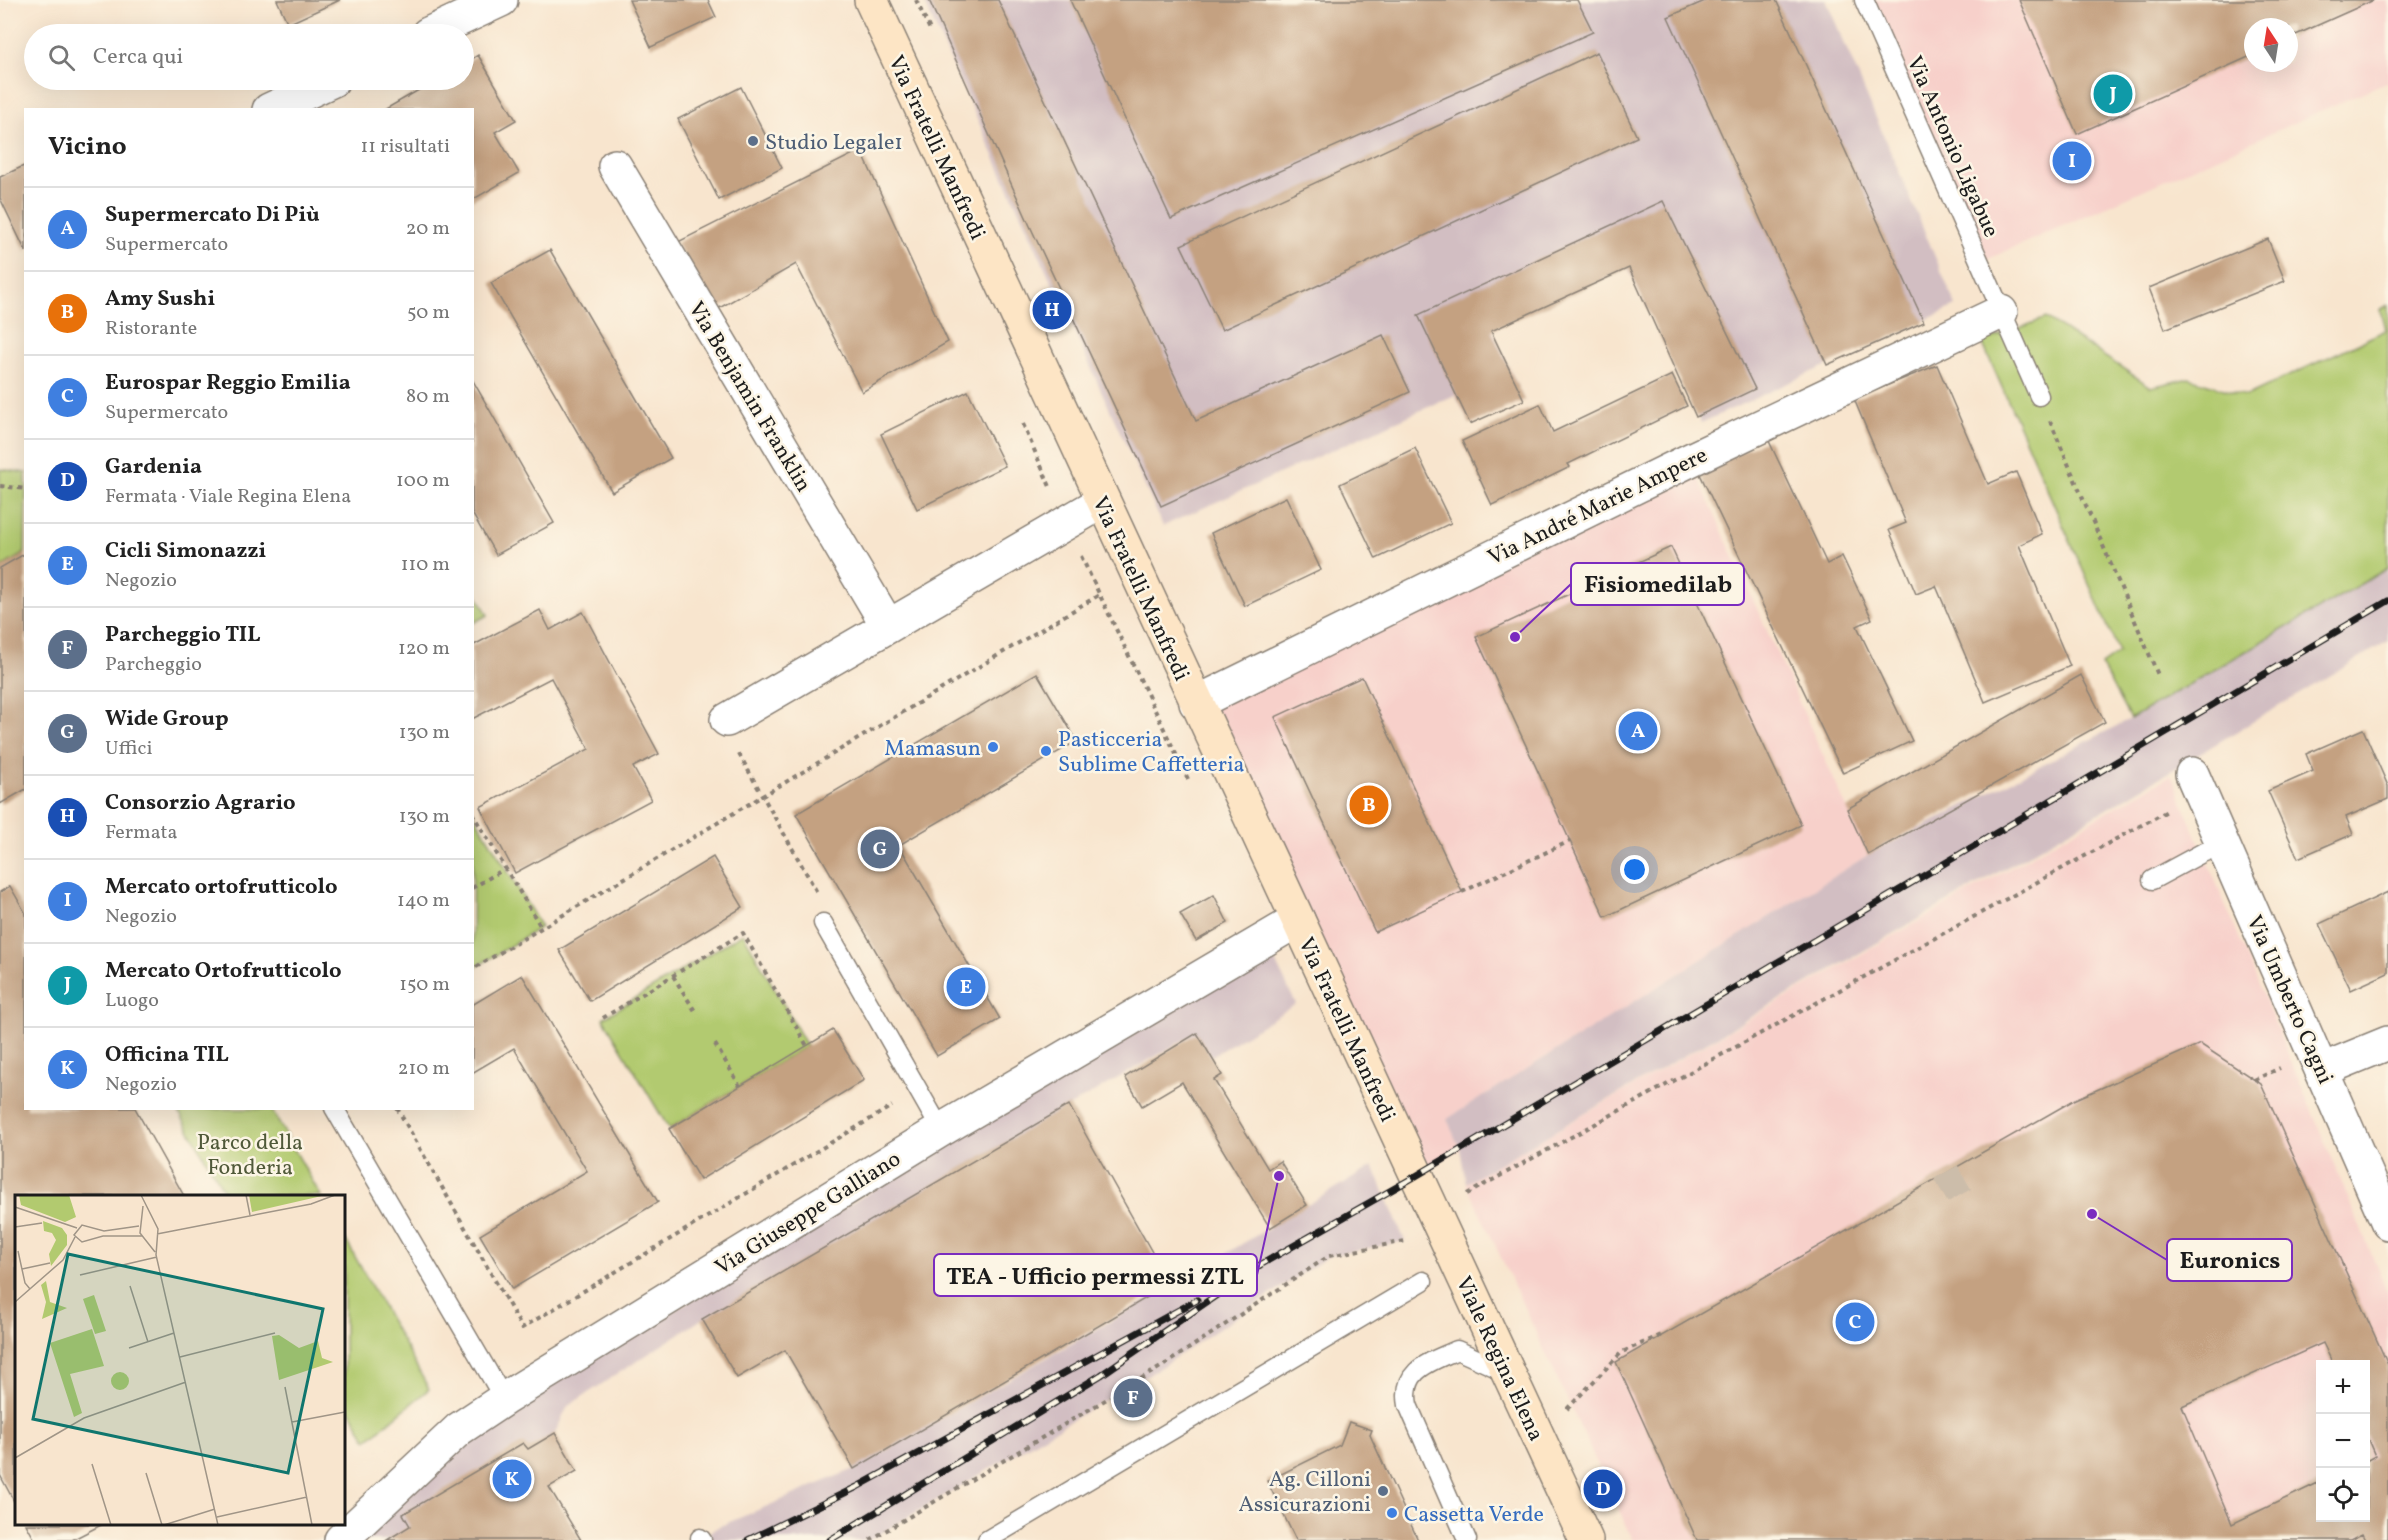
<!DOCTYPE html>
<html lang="it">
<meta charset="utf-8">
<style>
body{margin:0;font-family:Vollkorn,serif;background:#f2f2f2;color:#222}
.controls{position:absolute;right:18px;bottom:18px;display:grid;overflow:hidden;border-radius:0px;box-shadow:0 6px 24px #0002}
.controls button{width:54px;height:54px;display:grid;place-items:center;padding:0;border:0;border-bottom:2px solid #e0e0e0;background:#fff;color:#222;font:30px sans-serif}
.compass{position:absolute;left:2244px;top:18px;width:54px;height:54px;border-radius:50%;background:#fff;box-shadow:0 6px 24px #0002;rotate:348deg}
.you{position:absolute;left:1635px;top:870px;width:21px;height:21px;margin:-15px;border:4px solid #fff;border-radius:50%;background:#1a73e8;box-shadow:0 0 0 9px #1a73e833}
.badge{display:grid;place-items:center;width:39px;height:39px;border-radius:50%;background:#db2777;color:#fff;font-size:20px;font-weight:700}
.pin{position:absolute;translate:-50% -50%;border:3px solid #fff;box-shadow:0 2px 6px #0006}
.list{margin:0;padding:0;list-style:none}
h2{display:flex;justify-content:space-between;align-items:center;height:78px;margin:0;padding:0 24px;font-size:26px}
h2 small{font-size:20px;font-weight:400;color:#767676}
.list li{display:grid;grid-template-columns:39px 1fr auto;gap:18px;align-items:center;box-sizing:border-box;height:84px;padding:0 24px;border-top:2px solid #e0e0e0}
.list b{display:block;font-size:22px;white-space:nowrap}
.list p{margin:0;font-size:20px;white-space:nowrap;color:#767676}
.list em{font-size:20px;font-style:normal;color:#767676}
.icon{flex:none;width:33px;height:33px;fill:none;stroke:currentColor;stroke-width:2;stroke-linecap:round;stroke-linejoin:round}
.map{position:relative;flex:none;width:2388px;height:1540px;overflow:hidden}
.search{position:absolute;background:#fff;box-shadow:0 6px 24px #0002;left:24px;top:24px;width:450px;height:66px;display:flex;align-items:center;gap:15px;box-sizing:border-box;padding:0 21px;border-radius:33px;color:#767676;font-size:22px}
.panel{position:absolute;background:#fff;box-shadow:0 6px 24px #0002;left:24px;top:108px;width:450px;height:1002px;border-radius:0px}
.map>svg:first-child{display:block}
.built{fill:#f7d0ca;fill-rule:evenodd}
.industrial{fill:#d2bec2}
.green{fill:#b2ca6f;stroke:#677346;stroke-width:1.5}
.building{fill:#c4a181;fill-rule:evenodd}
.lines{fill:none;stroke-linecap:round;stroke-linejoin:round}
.pedestrian-tunnel{stroke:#ccbdaa;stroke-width:27;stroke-dasharray:27 14;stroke-linecap:butt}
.service-casing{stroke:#8a8075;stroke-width:21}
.minor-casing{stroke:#8a8075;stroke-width:36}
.secondary-casing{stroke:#8a8075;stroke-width:36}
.path{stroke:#8a8075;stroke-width:4;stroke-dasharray:4.5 4.5;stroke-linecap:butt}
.service{stroke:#fff;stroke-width:18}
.minor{stroke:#fff;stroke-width:33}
.secondary{stroke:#fde5c5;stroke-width:33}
.rail-casing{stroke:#1c1c1c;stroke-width:7}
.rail{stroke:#fcf5e5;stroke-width:4.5;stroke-dasharray:14;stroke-linecap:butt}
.service-dot{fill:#5c6f8a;stroke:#fcf5e5;stroke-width:2}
.shop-dot{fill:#3f7fe0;stroke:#fcf5e5;stroke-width:2}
.labels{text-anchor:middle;stroke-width:5;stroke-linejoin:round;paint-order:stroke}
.service-label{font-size:22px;fill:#4e5e75;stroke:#fcf5e5;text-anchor:start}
.street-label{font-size:22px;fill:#1c1c1c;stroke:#fcf5e5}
.shop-label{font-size:22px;fill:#366cbe;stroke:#fcf5e5;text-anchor:start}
.park-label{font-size:22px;fill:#505939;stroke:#fcf5e5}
.inset-road{fill:none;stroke:#a09587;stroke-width:1.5}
.view{fill:#0f766e;fill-opacity:0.15;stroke:#0f766e;stroke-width:3}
.inset-edge{fill:none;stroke:#1c1c1c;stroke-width:3}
.leader{fill:none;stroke:#7b2cbf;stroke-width:2}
.callout-dot{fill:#7b2cbf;stroke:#fcf5e5;stroke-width:2}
.callout{fill:#fcf5e5;stroke:#7b2cbf;stroke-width:2}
.callout-label{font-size:24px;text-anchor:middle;font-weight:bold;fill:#1c1c1c}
</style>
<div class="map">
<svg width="2388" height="1540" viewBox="0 0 2388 1540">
<rect width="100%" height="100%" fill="#fcf5e5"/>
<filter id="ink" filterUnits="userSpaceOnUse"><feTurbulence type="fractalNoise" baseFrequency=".0167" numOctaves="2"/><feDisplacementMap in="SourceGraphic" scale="12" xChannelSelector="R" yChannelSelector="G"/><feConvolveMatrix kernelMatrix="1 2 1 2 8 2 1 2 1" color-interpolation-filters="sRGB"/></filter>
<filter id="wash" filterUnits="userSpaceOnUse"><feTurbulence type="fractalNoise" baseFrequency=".008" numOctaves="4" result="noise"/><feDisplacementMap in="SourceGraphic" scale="24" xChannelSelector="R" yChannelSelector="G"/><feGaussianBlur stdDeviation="1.35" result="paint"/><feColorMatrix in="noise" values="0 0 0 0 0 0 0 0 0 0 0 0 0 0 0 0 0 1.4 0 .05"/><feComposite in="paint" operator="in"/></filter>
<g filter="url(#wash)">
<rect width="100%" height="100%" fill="#f8e5ce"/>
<g class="built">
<path d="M1864 0H2388V81L1979 263ZM2253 27H2289V63H2253Z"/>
<polygon points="1690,460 1868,855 1447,1119 1460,1149 1416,1176 1196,703"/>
<path d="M2171 775 2388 1293V1540H1633L1466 1183ZM2320 1364H2366V1518H2320Z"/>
</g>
<g class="industrial">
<polygon points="923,0 1826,0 1956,306 1701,423 1628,268 1492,330 1524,400 1470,424 1455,395 1163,526"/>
<polygon points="2388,568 2388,641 2127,797 1466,1183 1460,1149 1447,1119 1868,855 2130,719"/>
<polygon points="1270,951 1296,1004 1212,1056 1196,1033 702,1319 568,1406 555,1433 528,1449 523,1443 403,1514 410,1526 387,1540 349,1540 469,1434"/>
<polygon points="1373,1166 1405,1241 1329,1256 1164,1365 870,1540 697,1540 718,1527 854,1469 1173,1285"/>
</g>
<g class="green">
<polygon points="2388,305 2388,568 2130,719 2101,665 2119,652 1982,342 2046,318 2151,387 2189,378 2246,396 2386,330 2381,309"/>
<polygon points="0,469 26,473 25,553 0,568"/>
<polygon points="473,587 488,615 473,623 472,623"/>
<polygon points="473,813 541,927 473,969 472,969"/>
<polygon points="743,933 807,1046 669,1129 603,1018"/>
<polygon points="177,1109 271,1109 321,1196 227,1196"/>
<polygon points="344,1237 429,1389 367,1440 344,1399"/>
</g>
<g id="blocks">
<g class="building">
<polygon points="277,0 340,0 288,24"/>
<polygon points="629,0 708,0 716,17 651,47"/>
<polygon points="929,0 998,0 1196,421 1383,335 1410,392 1161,506 1030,226"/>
<polygon points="1070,0 1577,0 1593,32 1171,219"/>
<polygon points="1707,0 1776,0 1924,322 1827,365 1668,17"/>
<polygon points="2019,0 2374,0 2289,38 2289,27 2253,27 2253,55 2077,134"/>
<polygon points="1597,52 1637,137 1222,330 1181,245"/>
<polygon points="478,55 516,120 495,132 519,173 472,200 472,110 384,110 436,80 464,80 464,64"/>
<polygon points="741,87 782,168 719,200 678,119"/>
<polygon points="861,150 948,342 862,392 796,264 716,310 676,243"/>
<polygon points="26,165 26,252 0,198 0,177"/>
<polygon points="1663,201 1755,389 1696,417 1629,268 1491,331 1524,400 1470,424 1418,315"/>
<polygon points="2268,239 2285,281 2165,329 2149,288"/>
<polygon points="550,250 671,458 612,492 491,283"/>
<polygon points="1937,365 1988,484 2016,472 2042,534 2019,545 2070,666 1985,702 1936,586 1916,594 1889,530 1906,523 1854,399"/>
<polygon points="1672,375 1687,406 1568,464 1570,467 1492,505 1462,441 1540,404 1553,432"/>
<polygon points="472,379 554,523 496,555 472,513"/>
<polygon points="968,391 1005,466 917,509 881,434"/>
<polygon points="1768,439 1827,564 1842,556 1872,619 1857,626 1912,741 1843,773 1699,472"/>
<polygon points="1415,448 1451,523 1376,559 1340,484"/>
<polygon points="1286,497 1321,570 1245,606 1211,533"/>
<polygon points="1671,547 1801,825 1605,917 1476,637"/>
<polygon points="26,553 26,789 0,804 0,568"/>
<polygon points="540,610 550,630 583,612 659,754 633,767 651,800 515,873 480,807 589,749 551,678 472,719 472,646"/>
<polygon points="1037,673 1077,741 899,845 1000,1019 937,1056 796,814"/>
<polygon points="2081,675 2105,722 1868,855 1847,809"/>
<polygon points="1362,677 1462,892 1375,932 1275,717"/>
<polygon points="2363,729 2388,786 2388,799 2346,817 2353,834 2298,858 2268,791 2313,771 2306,754"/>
<polygon points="713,857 743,907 590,1001 559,950"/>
<polygon points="10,886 26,914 26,1108 135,1108 184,1196 16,1196 16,1505 0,1475 0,892"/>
<polygon points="2388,892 2388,973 2351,990 2319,924"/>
<polygon points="1214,895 1228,923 1196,941 1180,914"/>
<polygon points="522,975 658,1202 512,1289 480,1235 587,1171 514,1048 472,1073 472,1005"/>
<polygon points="833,1030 864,1080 700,1180 669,1129"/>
<polygon points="1197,1033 1222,1075 1214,1080 1268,1169 1280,1161 1307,1205 1270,1228 1182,1082 1142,1106 1125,1077"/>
<path d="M2200 1044 2261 1084 2388 1365V1539L2365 1540 2362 1534 2350 1540H1697L1616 1362 2074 1100ZM2323 1343 2333 1364H2366V1435L2375 1456 2366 1461V1518H2320V1482L2232 1524 2182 1406Z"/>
<polygon points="1069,1105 1170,1284 854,1469 785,1350 737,1378 702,1319"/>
<polygon points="1349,1422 1372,1430 1370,1435 1418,1540 1296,1540 1267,1481 1340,1445"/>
<polygon points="555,1433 577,1471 549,1487 581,1540 387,1540 410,1526 403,1514 523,1443 528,1449"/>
<polygon points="26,1524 103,1524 72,1540 35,1540"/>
</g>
</g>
</g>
<g filter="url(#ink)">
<use href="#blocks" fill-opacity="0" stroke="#8a8075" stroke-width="1.5"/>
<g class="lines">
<polyline class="pedestrian-tunnel" points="1946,1172 1964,1204"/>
<defs>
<g id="service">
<polyline points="1864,0 2039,396"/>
<polyline points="2152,880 2202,853 2223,845"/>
<polyline points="823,923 941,1130"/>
<polyline points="334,1108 504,1399"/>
<polyline points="700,1538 702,1540"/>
<polyline points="987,1540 1423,1281"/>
<path d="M1467 1540 1408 1405C1401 1369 1431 1362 1457 1350L1508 1373"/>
</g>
<g id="minor">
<polyline points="428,34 501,0"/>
<polyline points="269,110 333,80"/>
<polyline points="615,166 888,626"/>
<polyline points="1196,703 1690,460 2001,312"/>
<polyline points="727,720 1102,502"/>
<polyline points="2192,774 2388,1223"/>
<polyline points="2322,1070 2388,1043"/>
<polyline points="341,1540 459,1429 504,1399 941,1130 1298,920"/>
</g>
<polyline id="secondary" points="871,0 1586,1540"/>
</defs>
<use href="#service" class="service-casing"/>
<use href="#minor" class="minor-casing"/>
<use href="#secondary" class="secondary-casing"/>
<g class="path">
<polyline points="916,0 931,32"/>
<polyline points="2050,421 2158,675"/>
<polyline points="1023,424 1051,489"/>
<polyline points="0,486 26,489"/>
<polyline points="1081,556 1188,779"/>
<polyline points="739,754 818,894"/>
<polyline points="472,813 541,927"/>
<polyline points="472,888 506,868"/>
<polyline points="1462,892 1570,841"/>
<polyline points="476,967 1099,595"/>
<polyline points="673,976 695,1011"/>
<polyline points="603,1018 743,933 807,1046"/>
<polyline points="715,1044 740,1086"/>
<polyline points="2254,1080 2280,1068"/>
<polyline points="397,1108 522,1328 892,1106"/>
<polyline points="1467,1194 2169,810"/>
<polyline points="1567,1409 1622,1352 1664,1334"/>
<polyline points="870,1540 1164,1365 1329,1256 1405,1241"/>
</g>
<use href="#service" class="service"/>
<use href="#minor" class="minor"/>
<use href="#secondary" class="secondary"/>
<defs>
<g id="rail">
<polyline points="748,1540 857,1487 1197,1300"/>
<polyline points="830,1540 1101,1375 1260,1265 1416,1176 2388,601"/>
</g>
</defs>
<use href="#rail" class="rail-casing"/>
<use href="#rail" class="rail"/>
</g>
</g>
<g class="service-dot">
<circle cx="753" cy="141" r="6"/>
<circle cx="1383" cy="1491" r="6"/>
</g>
<g class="shop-dot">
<circle cx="993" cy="747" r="6"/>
<circle cx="1046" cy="751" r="6"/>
<circle cx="1392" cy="1513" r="6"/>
</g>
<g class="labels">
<g class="service-label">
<text x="765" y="149">Studio Legale1</text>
<text x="1371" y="1486" text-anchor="end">Ag. Cilloni<tspan x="1371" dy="25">Assicurazioni</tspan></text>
</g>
<g class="street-label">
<text transform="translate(1954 146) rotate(66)" y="8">Via Antonio Ligabue</text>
<text transform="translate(938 147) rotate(65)" y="8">Via Fratelli Manfredi</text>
<text transform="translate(751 396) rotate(59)" y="8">Via Benjamin Franklin</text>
<text transform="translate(1597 505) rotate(-26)" y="8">Via André Marie Ampere</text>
<text transform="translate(1142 588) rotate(65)" y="8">Via Fratelli Manfredi</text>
<text transform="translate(2291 999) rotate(66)" y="8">Via Umberto Cagni</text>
<text transform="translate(1348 1029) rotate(65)" y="8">Via Fratelli Manfredi</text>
<text transform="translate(807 1212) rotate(-32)" y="8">Via Giuseppe Galliano</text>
<text transform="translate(1501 1358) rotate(65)" y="8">Viale Regina Elena</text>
</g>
<g class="shop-label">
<text x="1058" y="746">Pasticceria<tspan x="1058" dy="25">Sublime Caffetteria</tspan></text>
<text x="981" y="755" text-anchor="end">Mamasun</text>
<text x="1404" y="1521">Cassetta Verde</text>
</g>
<g class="park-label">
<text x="250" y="1149">Parco della<tspan x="250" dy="25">Fonderia</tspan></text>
</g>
</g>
<g transform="translate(15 1195)">
<rect width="330" height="330" fill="#f8e5ce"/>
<path d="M4 0H54L61 22 50 27 6 10ZM234 0H311L237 17ZM28 26 47 33 52 40V50L36 71 34 59 41 45 37 38 29 36ZM31 86 35 107 52 113 27 124 31 107 26 90ZM79 100 91 136 80 139 68 104ZM77 134 89 171 55 179 67 218 59 222 35 148ZM264 140 284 153 303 146 307 163 318 167 264 185 257 141ZM96 186a9 9 0 1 1 18 0a9 9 0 1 1-18 0Z" fill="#b2ca6f"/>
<path class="inset-road" d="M126 0 143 34 141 60 203 330M231 0 235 20M128 11 125 38 140 57M0 12 62 33M124 31 89 36 67 30 59 40 67 47 88 41H127M0 32 27 28M142 39 296 9 320 0M3 56 10 88 15 94M7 74 35 68M65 80 142 62M115 91 133 147M0 107 48 65 60 42M114 153 159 138M165 162 260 138M270 192 297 330M277 227 330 217M0 263 69 223 171 187M77 269 96 330M131 278 147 330M202 322 292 302M149 330 200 314"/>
<path class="view" d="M53 59 308 114 273 278 18 224Z"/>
<rect width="330" height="330" class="inset-edge"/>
</g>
<path class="leader" d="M1515 637L1571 584M2092 1214L2167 1260M1279 1176L1257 1275"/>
<g class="callout-dot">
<circle cx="1515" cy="637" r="6"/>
<circle cx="2092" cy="1214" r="6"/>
<circle cx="1279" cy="1176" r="6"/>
</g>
<g class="callout">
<rect x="1571" y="563" width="173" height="42" rx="6"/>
<rect x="2167" y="1239" width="125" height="42" rx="6"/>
<rect x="934" y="1254" width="323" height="42" rx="6"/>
</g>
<g class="callout-label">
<text x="1658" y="592">Fisiomedilab</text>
<text x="2230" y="1268">Euronics</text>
<text x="1095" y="1284">TEA - Ufficio permessi ZTL</text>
</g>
</svg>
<div class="controls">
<button>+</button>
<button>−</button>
<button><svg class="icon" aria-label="locate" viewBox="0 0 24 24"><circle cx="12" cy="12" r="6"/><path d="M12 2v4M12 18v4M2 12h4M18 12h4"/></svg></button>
</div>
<svg class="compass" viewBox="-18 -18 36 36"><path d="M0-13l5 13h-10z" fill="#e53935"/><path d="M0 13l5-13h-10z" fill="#767676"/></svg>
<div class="you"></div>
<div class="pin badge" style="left:1638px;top:731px;background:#3f7fe0">A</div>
<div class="pin badge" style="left:1369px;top:805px;background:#e8710a">B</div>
<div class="pin badge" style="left:1855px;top:1322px;background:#3f7fe0">C</div>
<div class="pin badge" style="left:1603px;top:1489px;background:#1a4fb4">D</div>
<div class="pin badge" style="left:966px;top:987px;background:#3f7fe0">E</div>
<div class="pin badge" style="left:1133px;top:1398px;background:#5c6f8a">F</div>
<div class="pin badge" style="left:880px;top:849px;background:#5c6f8a">G</div>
<div class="pin badge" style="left:1052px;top:310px;background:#1a4fb4">H</div>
<div class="pin badge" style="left:2072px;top:161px;background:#3f7fe0">I</div>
<div class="pin badge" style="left:2113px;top:94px;background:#0f9aa8">J</div>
<div class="pin badge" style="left:512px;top:1479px;background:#3f7fe0">K</div>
<div class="search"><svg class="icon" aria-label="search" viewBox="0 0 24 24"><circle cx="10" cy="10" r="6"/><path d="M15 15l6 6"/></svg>Cerca qui</div>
<section class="panel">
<h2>Vicino<small>11 risultati</small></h2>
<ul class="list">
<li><span class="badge" style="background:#3f7fe0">A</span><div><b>Supermercato Di Più</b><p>Supermercato</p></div><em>20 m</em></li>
<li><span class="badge" style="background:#e8710a">B</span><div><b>Amy Sushi</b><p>Ristorante</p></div><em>50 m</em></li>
<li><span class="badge" style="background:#3f7fe0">C</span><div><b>Eurospar Reggio Emilia</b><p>Supermercato</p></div><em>80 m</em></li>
<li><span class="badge" style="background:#1a4fb4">D</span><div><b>Gardenia</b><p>Fermata · Viale Regina Elena</p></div><em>100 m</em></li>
<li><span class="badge" style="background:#3f7fe0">E</span><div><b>Cicli Simonazzi</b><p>Negozio</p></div><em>110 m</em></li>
<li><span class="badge" style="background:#5c6f8a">F</span><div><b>Parcheggio TIL</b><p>Parcheggio</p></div><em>120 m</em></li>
<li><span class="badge" style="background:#5c6f8a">G</span><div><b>Wide Group</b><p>Uffici</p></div><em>130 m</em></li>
<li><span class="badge" style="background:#1a4fb4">H</span><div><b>Consorzio Agrario</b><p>Fermata</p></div><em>130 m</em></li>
<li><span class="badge" style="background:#3f7fe0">I</span><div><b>Mercato ortofrutticolo</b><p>Negozio</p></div><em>140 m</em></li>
<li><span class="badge" style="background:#0f9aa8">J</span><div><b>Mercato Ortofrutticolo</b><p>Luogo</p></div><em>150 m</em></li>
<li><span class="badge" style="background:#3f7fe0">K</span><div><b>Officina TIL</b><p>Negozio</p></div><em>210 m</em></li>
</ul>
</section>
</div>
